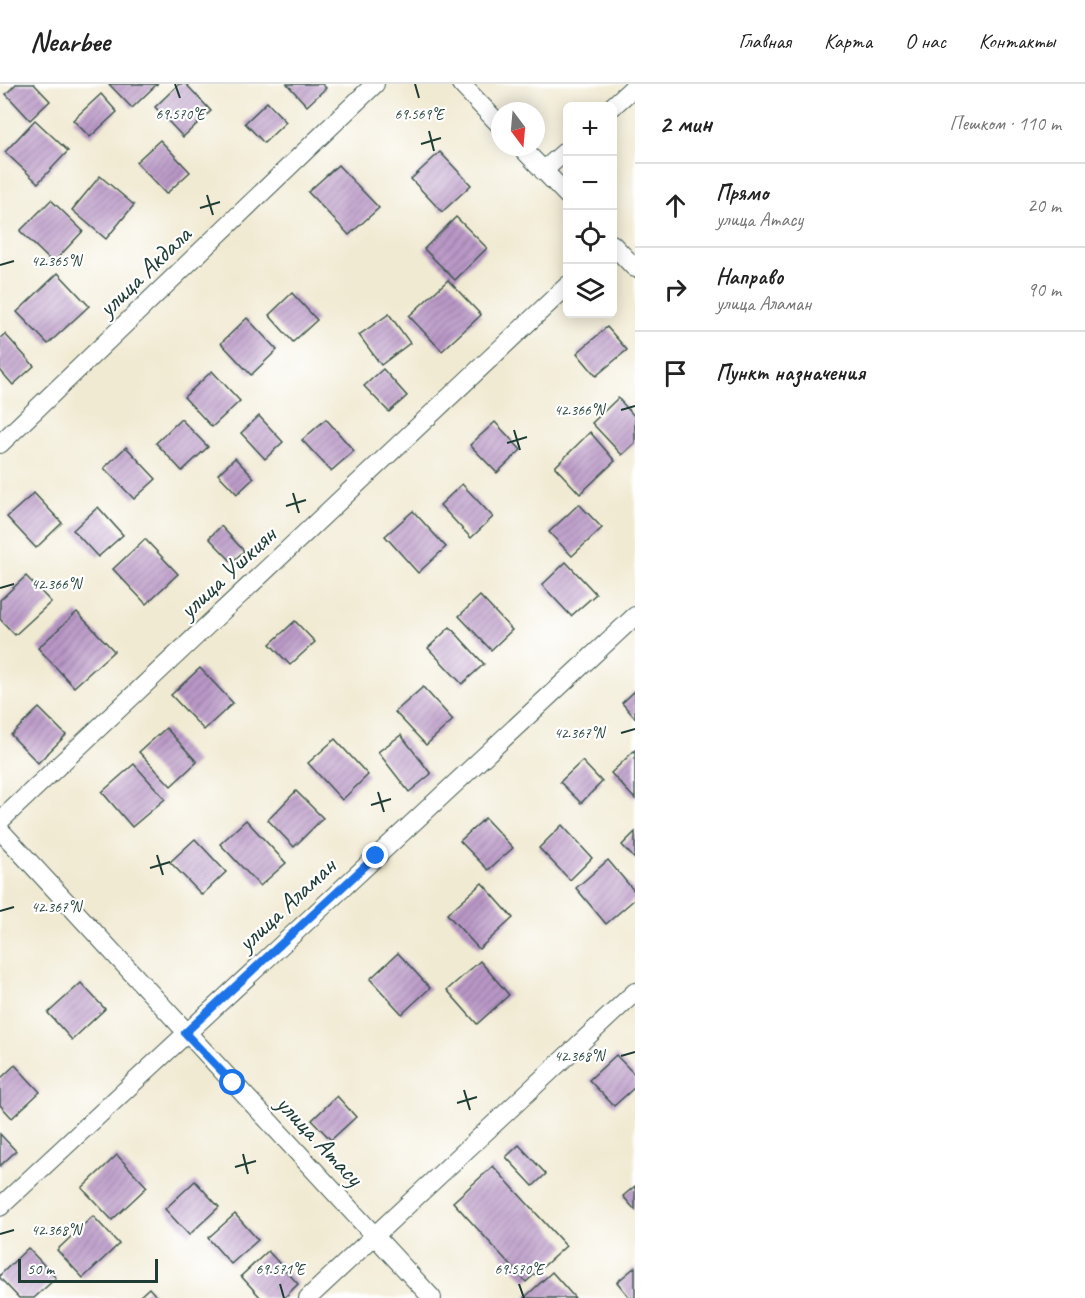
<!DOCTYPE html>
<html lang="ru">
<meta charset="utf-8">
<style>
body{margin:0;font-family:Caveat,sans-serif;background:#f2f2f2;color:#222}
.controls{position:absolute;right:18px;top:18px;display:grid;overflow:hidden;border-radius:9px;box-shadow:0 3px 15px #0003}
.controls button{width:54px;height:54px;display:grid;place-items:center;padding:0;border:0;border-bottom:2px solid #e0e0e0;background:#fff;color:#222;font:30px sans-serif}
.compass{position:absolute;left:491px;top:18px;width:54px;height:54px;border-radius:50%;background:#fff;box-shadow:0 3px 15px #0003;rotate:164deg}
.scale{position:absolute;left:18px;bottom:15px;width:140px;box-sizing:border-box;padding-left:6px;border:3px solid #1f3d34;border-top:0;font-size:16px;line-height:21px;white-space:nowrap;color:#1f3d34;-webkit-text-stroke:4px #fff;paint-order:stroke}
.stop{position:absolute;width:18px;height:18px;margin:-14px;border:4px solid #1a73e8;border-radius:50%;background:#fff}
.stop.end{background:#1a73e8;border-color:#fff;box-shadow:0 2px 6px #0008}
.list{margin:0;padding:0;list-style:none}
h2{display:flex;justify-content:space-between;align-items:center;height:78px;margin:0;padding:0 24px;font-size:26px}
h2 small{font-size:20px;font-weight:400;color:#767676}
.list li{display:grid;grid-template-columns:39px 1fr auto;gap:18px;align-items:center;box-sizing:border-box;height:84px;padding:0 24px;border-top:2px solid #e0e0e0}
.list b{display:block;font-size:22px;white-space:nowrap}
.list p{margin:0;font-size:20px;white-space:nowrap;color:#767676}
.list em{font-size:20px;font-style:normal;color:#767676}
.icon{flex:none;width:33px;height:33px;fill:none;stroke:currentColor;stroke-width:2;stroke-linecap:round;stroke-linejoin:round}
.map{position:relative;flex:none;width:635px;height:1214px;overflow:hidden}
header{display:flex;align-items:center;gap:36px;box-sizing:border-box;height:84px;padding:0 30px;background:#fff;border-bottom:2px solid #e0e0e0}
header strong{font-size:28px}
nav{display:flex;gap:33px;margin-inline-start:auto;font-size:21px}
main{display:flex}
aside{flex:1;background:#fff}
.map>svg:first-child{display:block}
.building{fill:url(#building-hatch)}
.lines{fill:none;stroke-linecap:round;stroke-linejoin:round}
.street-casing{stroke:#3e574c;stroke-width:20}
.street{stroke:#fff;stroke-width:18}
.route{stroke:#1a73e8;stroke-width:8}
.ticks{fill:none;stroke:#1f3d34;stroke-width:2}
.labels{text-anchor:middle;stroke-width:4.5;stroke-linejoin:round;paint-order:stroke}
.street-label{font-size:26px;fill:#1f3d34;stroke:#fff}
.ticks-label{font-size:15px;text-anchor:middle;fill:#1f3d34;stroke:#fff;stroke-width:4.5;stroke-linejoin:round;paint-order:stroke}
</style>
<header>
<strong>Nearbee</strong>
<nav><a>Главная</a><a>Карта</a><a>О нас</a><a>Контакты</a></nav>
</header>
<main>
<div class="map">
<svg width="635" height="1214" viewBox="0 0 635 1214">
<defs>
<pattern id="building-hatch" width="6" height="6" patternUnits="userSpaceOnUse" patternTransform="scale(1.5)"><rect width="6" height="6" fill="#b997c6"/><path d="M-1 1l2-2M0 6l6-6M5 7l2-2" fill="none" stroke="#967ca2"/></pattern>
</defs>
<rect width="100%" height="100%" fill="#fff"/>
<filter id="ink" filterUnits="userSpaceOnUse"><feTurbulence type="fractalNoise" baseFrequency=".0167" numOctaves="2"/><feDisplacementMap in="SourceGraphic" scale="12" xChannelSelector="R" yChannelSelector="G"/><feConvolveMatrix kernelMatrix="1 2 1 2 8 2 1 2 1" color-interpolation-filters="sRGB"/></filter>
<filter id="wash" filterUnits="userSpaceOnUse"><feTurbulence type="fractalNoise" baseFrequency=".008" numOctaves="4" result="noise"/><feDisplacementMap in="SourceGraphic" scale="24" xChannelSelector="R" yChannelSelector="G"/><feGaussianBlur stdDeviation="1.35" result="paint"/><feColorMatrix in="noise" values="0 0 0 0 0 0 0 0 0 0 0 0 0 0 0 0 0 1.4 0 .05"/><feComposite in="paint" operator="in"/></filter>
<g filter="url(#wash)">
<rect width="100%" height="100%" fill="#f1ead3"/>
<g id="blocks">
<g class="building">
<polygon points="16,0 34,0 50,17 30,36 6,10"/>
<polygon points="109,0 157,0 132,24"/>
<polygon points="179,0 186,0 211,27 183,53 155,23"/>
<polygon points="287,0 322,0 326,4 307,22"/>
<polygon points="101,10 117,28 90,53 73,36"/>
<polygon points="267,18 286,38 264,59 245,39"/>
<polygon points="35,36 68,67 38,99 5,68"/>
<polygon points="160,56 190,88 166,110 136,78"/>
<polygon points="440,68 471,101 442,128 411,95"/>
<polygon points="338,81 379,124 349,151 308,108"/>
<polygon points="100,92 134,121 106,155 72,126"/>
<polygon points="51,116 83,147 53,179 20,147"/>
<polygon points="456,133 487,164 455,196 424,165"/>
<polygon points="58,189 89,222 48,260 17,228"/>
<polygon points="448,196 481,231 442,267 409,232"/>
<polygon points="292,209 317,236 293,258 269,231"/>
<polygon points="389,230 410,259 381,281 359,251"/>
<polygon points="247,234 277,266 251,291 221,259"/>
<polygon points="607,243 627,266 596,292 577,269"/>
<polygon points="5,250 34,282 13,301 0,286 0,254"/>
<polygon points="383,285 407,312 389,328 364,302"/>
<polygon points="212,287 240,317 212,343 184,313"/>
<polygon points="618,314 635,333 635,359 622,371 592,339"/>
<polygon points="259,332 283,358 265,375 241,349"/>
<polygon points="181,335 208,363 182,387 156,359"/>
<polygon points="326,335 354,367 331,387 302,356"/>
<polygon points="495,338 521,366 497,389 470,361"/>
<polygon points="590,348 615,377 580,410 555,383"/>
<polygon points="126,363 156,395 134,415 104,384"/>
<polygon points="235,374 254,394 237,410 218,390"/>
<polygon points="462,400 493,433 471,454 440,421"/>
<polygon points="34,409 62,439 36,464 7,433"/>
<polygon points="579,420 602,444 572,472 549,448"/>
<polygon points="98,423 123,451 98,473 73,446"/>
<polygon points="413,427 446,463 418,489 385,452"/>
<polygon points="221,442 244,467 232,478 209,454"/>
<polygon points="145,455 178,490 146,520 113,485"/>
<polygon points="566,478 596,510 571,532 542,501"/>
<polygon points="26,492 51,518 15,551 0,535 0,516"/>
<polygon points="480,512 512,546 491,566 459,532"/>
<polygon points="77,528 114,567 74,603 38,564"/>
<polygon points="295,537 315,558 290,581 270,560"/>
<polygon points="450,543 484,580 462,600 428,564"/>
<polygon points="200,584 233,619 204,646 171,611"/>
<polygon points="423,603 453,636 426,661 395,628"/>
<polygon points="635,607 635,634 622,619"/>
<polygon points="39,624 66,651 38,679 11,651"/>
<polygon points="166,644 197,678 171,702 139,668"/>
<polygon points="401,651 431,690 409,708 378,668"/>
<polygon points="335,655 368,691 342,716 308,679"/>
<polygon points="635,666 635,715 611,689"/>
<polygon points="582,677 602,698 581,719 560,698"/>
<polygon points="134,680 165,715 132,743 102,708"/>
<polygon points="296,707 323,734 294,763 268,736"/>
<polygon points="485,734 513,764 488,786 460,757"/>
<polygon points="246,736 286,779 260,802 220,760"/>
<polygon points="562,741 592,774 570,796 539,764"/>
<polygon points="635,748 635,775 622,761"/>
<polygon points="195,755 226,788 202,811 170,778"/>
<polygon points="608,776 635,808 635,815 606,840 576,804"/>
<polygon points="482,799 513,834 479,865 447,830"/>
<polygon points="398,869 430,904 402,930 370,895"/>
<polygon points="480,877 509,911 477,940 447,906"/>
<polygon points="81,899 105,925 72,956 48,929"/>
<polygon points="616,971 635,991 635,1003 614,1022 589,996"/>
<polygon points="15,981 40,1008 12,1034 0,1021 0,995"/>
<polygon points="337,1012 356,1033 331,1056 312,1036"/>
<polygon points="0,1050 16,1067 0,1082"/>
<polygon points="519,1061 546,1090 533,1102 506,1073"/>
<polygon points="117,1071 147,1103 112,1136 82,1104"/>
<polygon points="493,1082 566,1162 526,1198 453,1118"/>
<polygon points="195,1097 219,1123 189,1151 165,1125"/>
<polygon points="635,1102 635,1126 623,1112"/>
<polygon points="235,1130 258,1156 231,1180 208,1154"/>
<polygon points="93,1132 119,1160 83,1194 57,1166"/>
<polygon points="28,1164 56,1194 34,1214 19,1214 0,1194 0,1191"/>
<polygon points="268,1167 298,1200 284,1214 261,1214 241,1192"/>
<polygon points="635,1183 635,1214 630,1214 617,1198"/>
<polygon points="552,1188 575,1214 524,1214"/>
<polygon points="149,1204 158,1214 138,1214"/>
</g>
</g>
</g>
<g filter="url(#ink)">
<use href="#blocks" fill-opacity="0" stroke="#3e574c" stroke-width="1.5"/>
<g class="lines">
<defs>
<g id="street">
<polyline points="461,0 500,41"/>
<polyline points="612,23 635,2"/>
<polyline points="521,63 568,112"/>
<polyline points="543,87 568,65"/>
<polyline points="612,160 635,184"/>
<polyline points="0,360 375,0"/>
<polyline points="0,737 568,201"/>
<polyline points="0,746 432,1214"/>
<polyline points="0,1123 635,532"/>
<polyline points="308,1214 635,908"/>
</g>
</defs>
<use href="#street" class="street-casing"/>
<use href="#street" class="street"/>
</g>
</g>
<g class="lines" filter="url(#ink)">
<polyline class="route" points="233,999 185,949 376,772"/>
</g>
<path class="ticks" d="M175 0 180 14M415 0 419 14M429 47 434 67M421 60 441 54M207 111 213 131M200 124 220 118M0 181 14 177M621 326 635 322M514 346 520 366M507 359 527 353M293 409 299 429M286 422 306 416M0 504 14 500M621 649 635 645M378 708 384 728M371 721 391 715M157 771 163 791M150 784 170 778M0 827 14 823M621 972 635 968M464 1006 470 1026M457 1019 477 1013M243 1070 248 1090M235 1083 256 1077M0 1150 14 1146M280 1200 284 1214M519 1200 524 1214"/>
<g class="labels">
<g class="street-label">
<text transform="translate(144 187) rotate(-44)" y="9">улица Акдала</text>
<text transform="translate(227 488) rotate(-43)" y="9">улица Ушкиян</text>
<text transform="translate(286 820) rotate(-43)" y="9">улица Аламан</text>
<text transform="translate(320 1056) rotate(47)" y="9">улица Атасу</text>
</g>
</g>
<g class="ticks-label">
<text x="180" y="35">69.570°E</text>
<text x="419" y="35">69.569°E</text>
<text x="56" y="182">42.365°N</text>
<text x="579" y="331">42.366°N</text>
<text x="56" y="505">42.366°N</text>
<text x="579" y="654">42.367°N</text>
<text x="56" y="828">42.367°N</text>
<text x="579" y="977">42.368°N</text>
<text x="56" y="1151">42.368°N</text>
<text x="280" y="1190">69.571°E</text>
<text x="519" y="1190">69.570°E</text>
</g>
</svg>
<div class="controls">
<button>+</button>
<button>−</button>
<button><svg class="icon" aria-label="locate" viewBox="0 0 24 24"><circle cx="12" cy="12" r="6"/><path d="M12 2v4M12 18v4M2 12h4M18 12h4"/></svg></button>
<button><svg class="icon" aria-label="layers" viewBox="0 0 24 24"><path d="M12 4l9 5-9 5-9-5zM3 14l9 5 9-5"/></svg></button>
</div>
<svg class="compass" viewBox="-18 -18 36 36"><path d="M0-13l5 13h-10z" fill="#e53935"/><path d="M0 13l5-13h-10z" fill="#767676"/></svg>
<div class="scale">50 m</div>
<div class="stop" style="left:233px;top:999px"></div>
<div class="stop end" style="left:376px;top:772px"></div>
</div>
<aside>
<h2>2 мин<small>Пешком · 110 m</small></h2>
<ul class="list">
<li><svg class="icon" aria-label="ahead" viewBox="0 0 24 24"><path d="M12 20V5M6 11l6-6 6 6"/></svg><div><b>Прямо</b><p>улица Атасу</p></div><em>20 m</em></li>
<li><svg class="icon" aria-label="right" viewBox="0 0 24 24"><path d="M7 20v-9h11M14 6l5 5-5 5"/></svg><div><b>Направо</b><p>улица Аламан</p></div><em>90 m</em></li>
<li><svg class="icon" aria-label="arrive" viewBox="0 0 24 24"><path d="M6 21V4h12l-3 4 3 4H6"/></svg><div><b>Пункт назначения</b></div></li>
</ul>
</aside>
</main>
